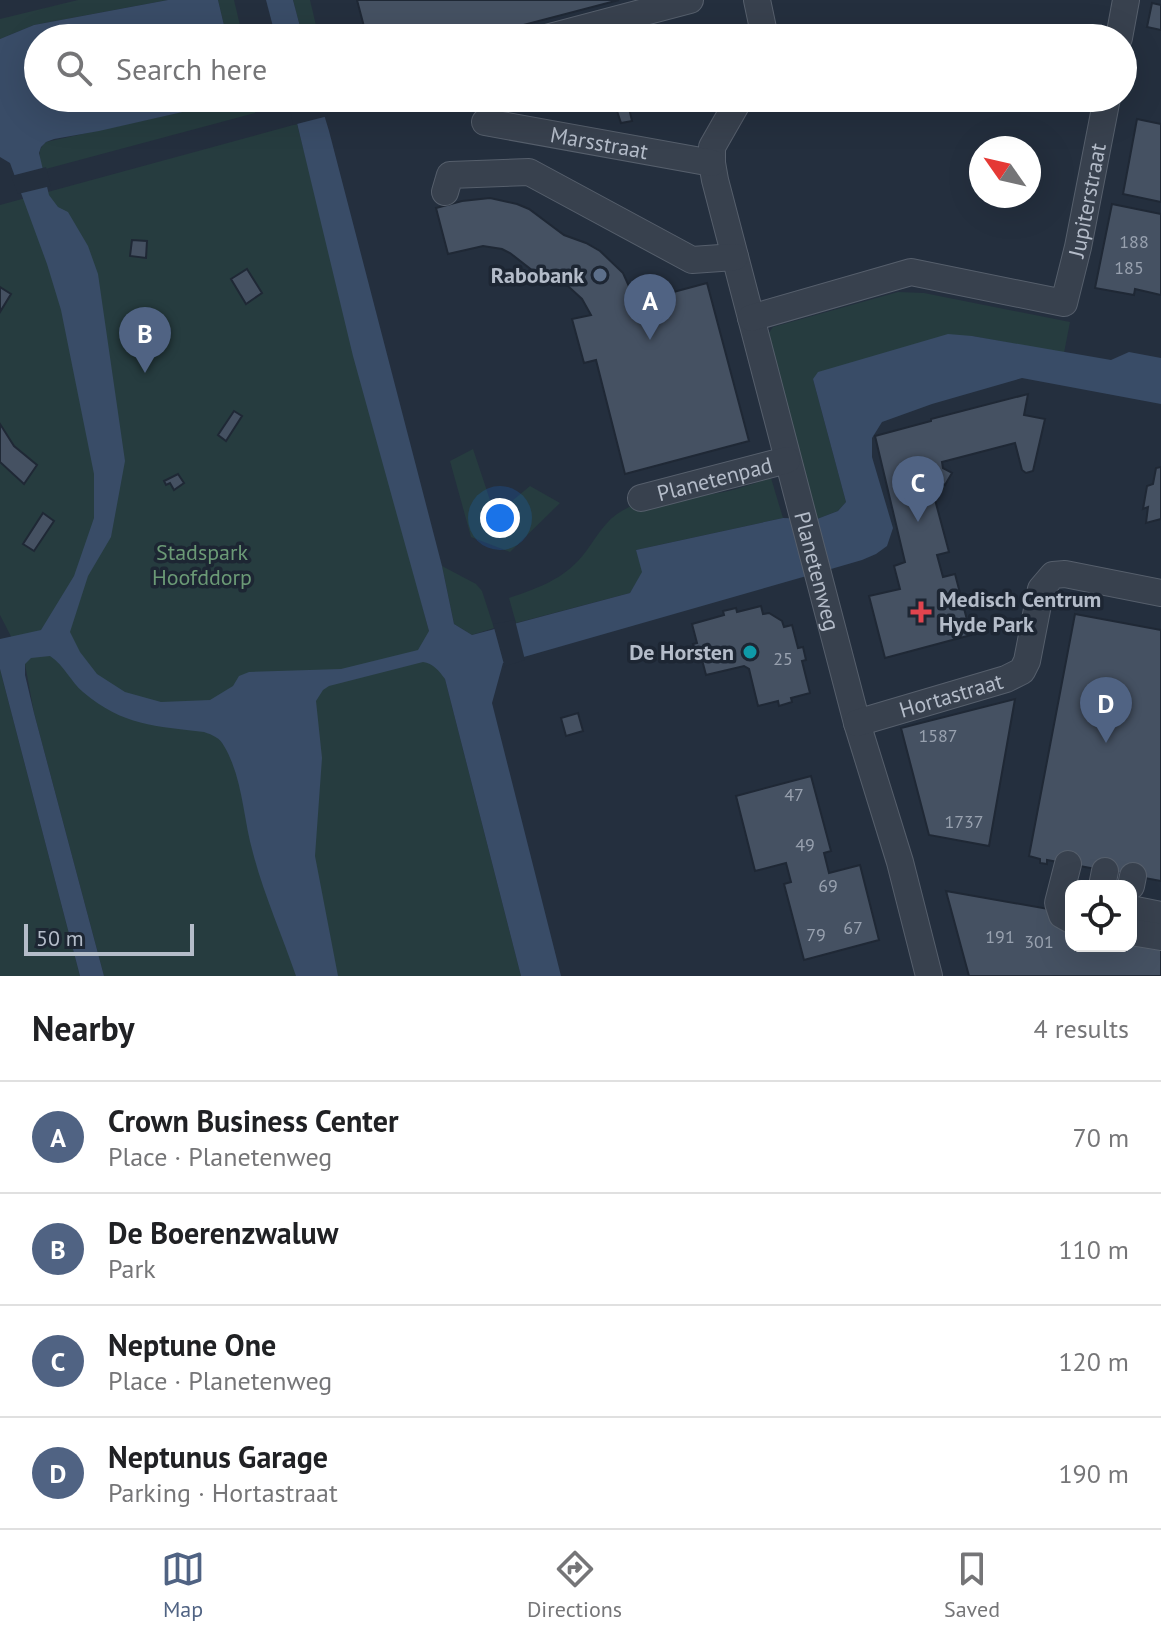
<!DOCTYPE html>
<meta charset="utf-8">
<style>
body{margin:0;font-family:"PT Sans",sans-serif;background:#f2f2f2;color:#202124}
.controls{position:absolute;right:24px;bottom:24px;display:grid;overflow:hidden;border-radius:16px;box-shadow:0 8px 32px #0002}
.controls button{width:72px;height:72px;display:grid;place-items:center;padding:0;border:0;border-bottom:2px solid #e0e0e0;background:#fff;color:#202124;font:40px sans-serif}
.compass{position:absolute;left:969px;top:136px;width:72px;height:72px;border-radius:50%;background:#fff;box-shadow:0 8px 32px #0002;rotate:304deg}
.scale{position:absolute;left:24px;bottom:20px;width:170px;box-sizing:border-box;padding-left:8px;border:4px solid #b4bcc9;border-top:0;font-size:22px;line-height:28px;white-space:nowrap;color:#b4bcc9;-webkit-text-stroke:6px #1d2633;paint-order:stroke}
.you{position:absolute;left:500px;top:518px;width:28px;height:28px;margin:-20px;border:6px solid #fff;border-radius:50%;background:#1a73e8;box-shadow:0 0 0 12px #1a73e833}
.badge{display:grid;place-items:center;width:52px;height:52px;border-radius:50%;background:#506383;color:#fff;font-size:26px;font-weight:700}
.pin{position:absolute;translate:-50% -66px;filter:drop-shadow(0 2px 4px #0008)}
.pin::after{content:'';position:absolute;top:42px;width:28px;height:24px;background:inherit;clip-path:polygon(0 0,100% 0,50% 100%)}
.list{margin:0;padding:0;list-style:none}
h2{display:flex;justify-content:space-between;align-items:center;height:104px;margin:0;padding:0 32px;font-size:34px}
h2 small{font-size:26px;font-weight:400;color:#757577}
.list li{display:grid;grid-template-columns:52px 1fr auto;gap:24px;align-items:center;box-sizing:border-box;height:112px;padding:0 32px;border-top:2px solid #e0e0e0}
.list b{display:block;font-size:30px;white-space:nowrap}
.list p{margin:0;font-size:26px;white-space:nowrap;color:#757577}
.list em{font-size:26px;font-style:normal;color:#757577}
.icon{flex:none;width:44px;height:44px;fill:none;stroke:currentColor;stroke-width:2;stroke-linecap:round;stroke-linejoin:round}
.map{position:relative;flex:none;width:1161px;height:976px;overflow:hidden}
.search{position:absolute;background:#fff;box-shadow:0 8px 32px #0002;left:24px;right:24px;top:24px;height:88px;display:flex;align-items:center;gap:20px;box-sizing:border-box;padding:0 28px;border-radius:44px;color:#757577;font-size:30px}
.sheet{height:552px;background:#fff}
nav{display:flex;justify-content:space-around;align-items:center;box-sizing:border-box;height:112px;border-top:2px solid #e0e0e0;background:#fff;font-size:22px;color:#757577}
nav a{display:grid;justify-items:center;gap:4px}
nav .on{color:#506383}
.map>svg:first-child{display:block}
.green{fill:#263c3f}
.water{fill:#394c67}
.pier{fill:#242f3e}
.building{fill:#455162;stroke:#1f2835;stroke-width:2}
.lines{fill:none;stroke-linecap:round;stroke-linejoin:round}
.minor-casing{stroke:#565f6c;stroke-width:28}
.minor{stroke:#38414e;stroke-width:26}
.service-dot{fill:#5c6f8a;stroke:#1d2633;stroke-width:3}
.health-dot{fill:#e0444e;stroke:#1d2633;stroke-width:3}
.culture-dot{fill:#0f9aa8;stroke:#1d2633;stroke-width:3}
.labels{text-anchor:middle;stroke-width:7;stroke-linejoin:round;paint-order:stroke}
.number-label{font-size:18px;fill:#98a1af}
.street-label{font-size:22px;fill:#b4bcc9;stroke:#1d2633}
.poi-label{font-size:22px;font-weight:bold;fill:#b4bcc9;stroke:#1d2633;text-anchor:end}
.park-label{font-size:22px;fill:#6b9a76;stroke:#1d2633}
</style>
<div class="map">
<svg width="1161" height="976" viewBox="0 0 1161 976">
<rect width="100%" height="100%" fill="#242f3e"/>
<g class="green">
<polygon points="78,0 168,0 34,25 0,39 0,19"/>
<polygon points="218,0 234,0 243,38 227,38"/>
<polygon points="293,0 310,0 319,38 303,38"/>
<path d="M233 98H258L259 102 255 113 42 170C40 158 36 151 46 142L222 103Z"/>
<polygon points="297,124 429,631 445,679 521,976 104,976 34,713 25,664 0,615 0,205"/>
<polygon points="898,292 924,293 1070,322 1064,353 972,336 813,379 846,502 838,511 817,519 766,337 773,327"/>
<polygon points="473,449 495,515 530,486 560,503 510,552 471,537 450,461"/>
<path d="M771 478 783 518 636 550 643 572 630 593 516 623 509 598C535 589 559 581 578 561 592 546 601 525 617 514 646 494 685 499 718 493 736 490 754 483 771 478Z"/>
<polygon points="442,566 476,584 482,591 494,628 472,635 454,624"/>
<polygon points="0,669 80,976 0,976"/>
</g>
<g class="water">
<path d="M168 0H218L227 38H38V98H233L222 103 99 131 54 139 46 142 41 147 39 153 49 195 58 207 68 212 88 246 98 274 125 461 111 537 88 576 70 632 80 652 97 674 125 692 161 702 210 700 233 686 239 676 249 672 341 669 418 650 429 631 353 356 291 98H319L329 131 442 566 454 624 472 635 630 593 642 572 636 550 783 518 817 519 838 511 846 502 813 379 818 372 948 334 972 336 1111 360 1129 352 1161 358V404L1022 378 932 404 882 422 872 438V457L893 528 887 546 876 554 862 560 831 569 503 663 492 703 561 976H521L445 679C439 671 433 663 423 662L329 686 323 690 316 701 322 758 315 856 338 976H296C282 935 264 895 253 853 243 818 243 778 224 746 220 738 213 735 204 732 156 726 123 726 83 692 71 682 64 665 50 656L31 658 25 664V675L34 713 104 976H80L0 669V639L41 630 74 576 94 518V474L61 310 47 264 10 163 0 157V39L34 25Z"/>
<polygon points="266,0 293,0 303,38 276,38"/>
</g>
<g class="pier">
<polygon points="309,98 323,98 328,116 293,125 289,103"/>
<polygon points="46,167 51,186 18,194 11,176"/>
<polygon points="515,620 525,660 506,666 505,668 493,624"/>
</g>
<g class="building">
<polygon points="357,0 619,0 474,38 367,38"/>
<polygon points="1152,3 1161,5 1161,30 1147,27"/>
<polygon points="629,108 632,121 621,123 617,111"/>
<polygon points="1137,119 1161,124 1161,202 1123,194"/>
<polygon points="490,198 517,204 529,209 564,235 586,243 600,251 623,273 636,302 707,283 749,441 625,474 596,360 584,363 572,319 591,315 582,299 568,286 537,274 510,253 502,249 483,246 448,254 436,208 462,201"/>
<polygon points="1112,204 1161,214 1161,295 1135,289 1134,295 1095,288"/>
<polygon points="132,240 147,241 146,258 130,256"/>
<polygon points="247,269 262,293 246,304 231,279"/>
<polygon points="0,287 11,294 0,312"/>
<polygon points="1028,394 1024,415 1045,419 1033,471 1026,473 1022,470 1015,443 942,462 943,468 952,473 945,485 937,480 930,481 949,552 937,555 943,577 955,574 971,635 885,658 869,596 900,589 894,566 905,562 875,436 931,421 931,419"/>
<polygon points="234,411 242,416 226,441 218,435"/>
<polygon points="0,424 14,446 37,465 24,484 0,462"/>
<polygon points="1161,467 1161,519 1146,523 1148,507 1143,509 1147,486 1153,484 1156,468"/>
<polygon points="178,474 184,483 174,490 170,483 166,485 164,481"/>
<polygon points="43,513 54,521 34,551 23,544"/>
<polygon points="761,606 763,614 769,613 782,621 784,627 792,625 798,648 803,647 806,660 802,661 810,693 791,698 792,702 779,706 778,701 758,706 749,669 744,666 706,675 701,656 697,657 693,644 697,643 692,624 724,615 723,611 736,608 737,612"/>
<polygon points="1075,614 1161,630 1161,881 1047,860 1047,864 1040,863 1040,859 1029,856"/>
<polygon points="1015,699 989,846 929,835 901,728"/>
<polygon points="578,713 583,731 566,736 561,718"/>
<polygon points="811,776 831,851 824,853 829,873 860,865 879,940 804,960 784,884 791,882 786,863 755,871 736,796"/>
<polygon points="946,891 1071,913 1071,946 1131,946 1131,924 1161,929 1161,976 969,976"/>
</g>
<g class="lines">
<defs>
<g id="minor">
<polyline points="757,0 765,38"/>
<polyline points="546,38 690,0"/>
<polyline points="1119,38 1126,0"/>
<path id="s1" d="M740 98 712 147V163L715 180 857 723 900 862 929 976"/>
<path id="s2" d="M485 122 712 163"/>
<polyline points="445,192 450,175 529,172 692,260 735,257"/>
<path id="s3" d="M751 318 911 272 1064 303 1078 247 1107 98"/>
<path id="s4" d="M641 498 787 460"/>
<path id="s5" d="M857 723 1006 679 1022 671 1027 661 1041 589 1053 575 1065 574 1161 593"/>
<polyline points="1068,864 1058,903 1062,915 1071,920"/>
<polyline points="1102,886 1105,871"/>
<polyline points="1131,886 1133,876"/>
<polyline points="1131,909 1161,915"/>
<polyline points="1131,932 1161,937"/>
</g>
</defs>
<use href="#minor" class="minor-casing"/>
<use href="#minor" class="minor"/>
</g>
<circle class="service-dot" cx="600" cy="275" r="8"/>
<path class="health-dot" d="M917 600h8v8h8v8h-8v8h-8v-8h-8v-8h8z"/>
<circle class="culture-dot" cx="750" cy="652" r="8"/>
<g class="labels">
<g class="number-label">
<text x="1134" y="248">188</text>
<text x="1129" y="274">185</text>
<text x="783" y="665">25</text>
<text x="938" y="742">1587</text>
<text x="794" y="801">47</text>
<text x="964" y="828">1737</text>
<text x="805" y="851">49</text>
<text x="828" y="892">69</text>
<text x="853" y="934">67</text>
<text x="816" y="941">79</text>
<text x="1000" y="943">191</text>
<text x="1039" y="948">301</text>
</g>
<g class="street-label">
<text dy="8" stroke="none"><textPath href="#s2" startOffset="116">Marsstraat</textPath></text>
<text dy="8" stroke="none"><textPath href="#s3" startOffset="428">Jupiterstraat</textPath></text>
<text dy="8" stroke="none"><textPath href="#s4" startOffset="76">Planetenpad</textPath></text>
<text dy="8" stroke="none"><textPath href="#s1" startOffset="494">Planetenweg</textPath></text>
<text dy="8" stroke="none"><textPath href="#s5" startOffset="98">Hortastraat</textPath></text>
</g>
<g class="poi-label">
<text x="584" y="283">Rabobank</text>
<text x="939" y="607" text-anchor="start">Medisch Centrum<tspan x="939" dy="25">Hyde Park</tspan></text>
<text x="734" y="660">De Horsten</text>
</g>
<g class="park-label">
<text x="202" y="560">Stadspark<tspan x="202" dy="25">Hoofddorp</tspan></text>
</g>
</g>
</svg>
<div class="controls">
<button><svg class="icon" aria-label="locate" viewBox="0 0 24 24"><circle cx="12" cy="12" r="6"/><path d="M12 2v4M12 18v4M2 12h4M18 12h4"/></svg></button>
</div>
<svg class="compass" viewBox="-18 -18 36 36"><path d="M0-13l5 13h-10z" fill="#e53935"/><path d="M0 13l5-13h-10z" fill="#757577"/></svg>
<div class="scale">50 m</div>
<div class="you"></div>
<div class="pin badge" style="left:650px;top:340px">A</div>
<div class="pin badge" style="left:145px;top:373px">B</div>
<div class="pin badge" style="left:918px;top:522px">C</div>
<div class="pin badge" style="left:1106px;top:743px">D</div>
<div class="search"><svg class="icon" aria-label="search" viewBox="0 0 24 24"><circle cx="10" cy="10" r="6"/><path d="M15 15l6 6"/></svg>Search here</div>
</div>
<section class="sheet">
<h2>Nearby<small>4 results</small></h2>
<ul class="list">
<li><span class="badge">A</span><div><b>Crown Business Center</b><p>Place · Planetenweg</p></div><em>70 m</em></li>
<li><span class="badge">B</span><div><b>De Boerenzwaluw</b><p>Park</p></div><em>110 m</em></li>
<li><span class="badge">C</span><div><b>Neptune One</b><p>Place · Planetenweg</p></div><em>120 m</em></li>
<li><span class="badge">D</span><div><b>Neptunus Garage</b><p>Parking · Hortastraat</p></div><em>190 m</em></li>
</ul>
</section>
<nav>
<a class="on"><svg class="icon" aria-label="map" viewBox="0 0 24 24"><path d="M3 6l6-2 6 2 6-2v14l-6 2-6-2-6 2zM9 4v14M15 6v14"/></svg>Map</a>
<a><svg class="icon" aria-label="directions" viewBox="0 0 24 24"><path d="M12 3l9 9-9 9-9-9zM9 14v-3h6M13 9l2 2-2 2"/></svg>Directions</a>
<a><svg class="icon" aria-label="saved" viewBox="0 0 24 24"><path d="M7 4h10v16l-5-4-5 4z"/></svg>Saved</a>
</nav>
